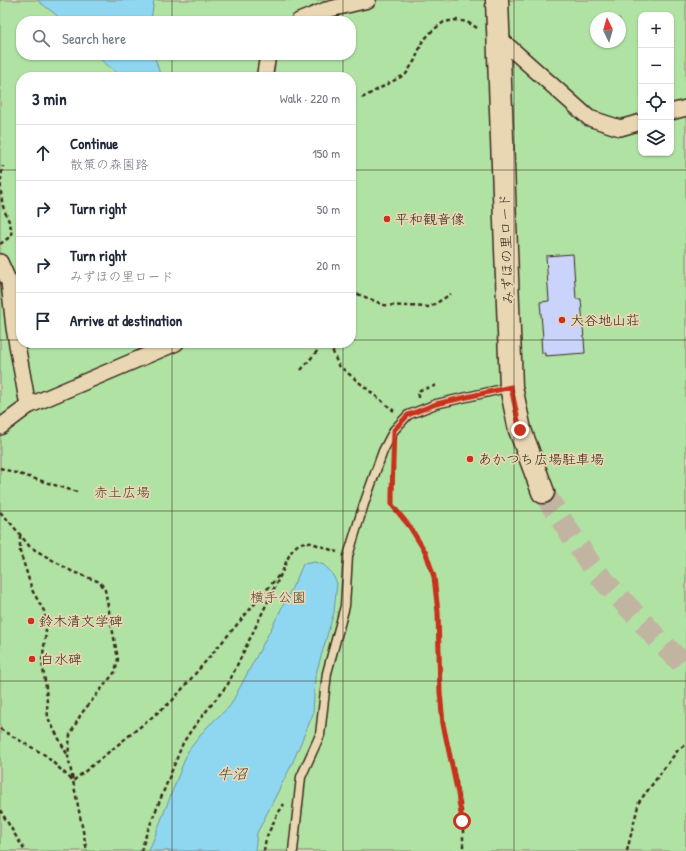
<!DOCTYPE html>
<meta charset="utf-8">
<style>
body{margin:0;font-family:"Patrick Hand","Klee One",sans-serif;background:#f2f2f3;color:#1f2937}
.controls{position:absolute;right:12px;top:12px;display:grid;overflow:hidden;border-radius:8px;box-shadow:0 1px 3px #0004}
.controls button{width:36px;height:36px;display:grid;place-items:center;padding:0;border:0;border-bottom:1px solid #e0e1e3;background:#fff;color:#1f2937;font:20px sans-serif}
.compass{position:absolute;left:590px;top:12px;width:36px;height:36px;border-radius:50%;background:#fff;box-shadow:0 1px 3px #0004;rotate:355deg}
.stop{position:absolute;width:12px;height:12px;margin:-9px;border:3px solid #c8321e;border-radius:50%;background:#fff}
.stop.end{background:#c8321e;border-color:#fff;box-shadow:0 1px 4px #0008}
.list{margin:0;padding:0;list-style:none}
h2{display:flex;justify-content:space-between;align-items:center;height:52px;margin:0;padding:0 16px;font-size:17px}
h2 small{font-size:13px;font-weight:400;color:#747a83}
.list li{display:grid;grid-template-columns:26px 1fr auto;gap:12px;align-items:center;box-sizing:border-box;height:56px;padding:0 16px;border-top:1px solid #e0e1e3}
.list b{display:block;font-size:15px;white-space:nowrap}
.list p{margin:0;font-size:13px;white-space:nowrap;color:#747a83}
.list em{font-size:13px;font-style:normal;color:#747a83}
.icon{flex:none;width:22px;height:22px;fill:none;stroke:currentColor;stroke-width:2;stroke-linecap:round;stroke-linejoin:round}
.map{position:relative;flex:none;width:686px;height:851px;overflow:hidden}
.search{position:absolute;background:#fff;box-shadow:0 1px 3px #0004;left:16px;top:16px;width:340px;height:44px;display:flex;align-items:center;gap:10px;box-sizing:border-box;padding:0 14px;border-radius:16px;color:#747a83;font-size:15px}
.panel{position:absolute;background:#fff;box-shadow:0 1px 3px #0004;left:16px;top:72px;width:340px;height:276px;border-radius:16px}
.map>svg:first-child{display:block}
.green{fill:#b0e3a3;stroke:#768660;fill-rule:evenodd}
.water{fill:#8fd7f1;stroke:#6d929d}
.building{fill:#cad4fb;stroke:#3b2a1e}
.lines{fill:none;stroke-linecap:round;stroke-linejoin:round}
.secondary-tunnel{stroke:#c1b4a1;stroke-width:22;stroke-dasharray:22 11;stroke-linecap:butt}
.lane-casing{stroke:#3b2a1e;stroke-width:11}
.street-casing{stroke:#3b2a1e;stroke-width:18}
.secondary-casing{stroke:#3b2a1e;stroke-width:25}
.path{stroke:#3b2a1e;stroke-width:2.5;stroke-dasharray:4 3;stroke-linecap:butt}
.lane{stroke:#e9d7b4;stroke-width:8}
.street{stroke:#e9d7b4;stroke-width:15}
.secondary{stroke:#e9d7b4;stroke-width:22}
.route{stroke:#c8321e;stroke-width:5}
.grid{fill:none;stroke:#3b2a1e;stroke-width:1;stroke-opacity:0.55}
.poi-dot{fill:#c8321e;stroke:#e9d7b4;stroke-width:1.5}
.labels{text-anchor:middle;stroke-width:3.5;stroke-linejoin:round;paint-order:stroke}
.poi-label{font-size:14px;fill:#3b2a1e;stroke:#e9d7b4;text-anchor:start}
.street-label{font-size:14px;fill:#3b2a1e;stroke:#e9d7b4}
.park-label{font-size:14px;fill:#4d4632;stroke:#e9d7b4}
.water-label{font-size:15px;font-style:italic;fill:#48443e;stroke:#e9d7b4}
</style>
<div class="map">
<svg width="686" height="851" viewBox="0 0 686 851">
<rect width="100%" height="100%" fill="#e3d6c2"/>
<filter id="ink" filterUnits="userSpaceOnUse"><feTurbulence type="fractalNoise" baseFrequency=".025" numOctaves="2"/><feDisplacementMap in="SourceGraphic" scale="8" xChannelSelector="R" yChannelSelector="G"/><feConvolveMatrix kernelMatrix="1 2 1 2 8 2 1 2 1" color-interpolation-filters="sRGB"/></filter>
<g filter="url(#ink)">
<path class="green" d="M0 0H686V851H0ZM641 15H671V153H641ZM596 18H620V42H596ZM21 21H351V55H21ZM21 77H351V343H21Z"/>
<g class="water">
<polygon points="37,0 154,0 151,21 64,21"/>
<polygon points="95,55 154,55 161,77 122,77"/>
<polygon points="315,562 324,565 331,572 337,583 334,612 315,677 313,714 292,764 257,833 255,851 149,851 188,751 207,727 230,706 272,627 298,576 303,564"/>
</g>
<polygon class="building" points="573,254 576,299 581,299 585,353 545,356 545,353 542,353 541,338 543,338 540,302 549,301 546,256"/>
<g class="lines">
<polyline class="secondary-tunnel" points="543,492 595,571 657,638 686,667"/>
<defs>
<polyline id="lane" points="293,851 301,777 320,735 327,673 345,606 348,556 364,504 383,451 394,430 408,415 436,404 511,387"/>
<g id="street">
<polyline points="299,21 326,10 368,0"/>
<polyline points="498,37 589,118 620,128 641,122"/>
<polyline points="266,77 265,73 268,55"/>
<polyline points="671,112 686,108"/>
<polyline points="0,262 9,282 14,328 28,406"/>
<polyline points="0,427 28,406 176,343"/>
</g>
<polyline id="secondary" points="497,0 511,387 520,430 543,492"/>
</defs>
<use href="#lane" class="lane-casing"/>
<use href="#street" class="street-casing"/>
<use href="#secondary" class="secondary-casing"/>
<g class="path">
<polyline points="362,98 406,74 415,60 422,42 433,30 444,22 456,20 467,22 479,29"/>
<polyline points="351,228 353,227"/>
<path d="M0 244 11 236C13 225 6 217 3 206 0 193 0 179 3 166"/>
<polyline points="351,291 384,305 430,307 451,294"/>
<polyline points="301,370 324,343 330,344 338,365 394,411"/>
<polyline points="418,398 418,395 420,390 438,385"/>
<polyline points="393,466 392,494 392,505 410,527 426,553 434,577 438,612 440,692 443,724 459,794 463,821 463,851"/>
<polyline points="0,468 77,492"/>
<polyline points="0,512 9,521 30,547 73,572 100,582 105,590 118,659 115,672 81,714 70,735 68,756 87,851"/>
<polyline points="20,536 20,552 26,570 32,590 44,611 46,632 42,662 46,688 48,718 68,756"/>
<polyline points="0,729 45,755 73,781 172,701 280,574"/>
<polyline points="0,810 25,851"/>
<path d="M141 851 146 835 183 743 192 729 228 684 283 570C287 560 292 543 306 542 311 542 331 550 337 552"/>
<polyline points="264,851 266,838 277,815 284,804"/>
<polyline points="627,851 639,802 678,750 686,744"/>
</g>
<use href="#lane" class="lane"/>
<use href="#street" class="street"/>
<use href="#secondary" class="secondary"/>
</g>
</g>
<g class="lines" filter="url(#ink)">
<polyline class="route" points="462,821 458,794 443,724 440,692 438,612 434,577 426,553 410,527 392,505 392,494 394,430 408,415 436,404 511,387 520,430"/>
</g>
<path class="grid" d="M172 0V21M343 0V21M514 0V851M172 55V77M343 55V77M0 170H21M351 170H686M0 340H21M351 340H686M172 343V851M343 343V851M0 511H686M0 681H686"/>
<g class="poi-dot">
<circle cx="387" cy="219" r="4"/>
<circle cx="562" cy="320" r="4"/>
<circle cx="470" cy="459" r="4"/>
<circle cx="31" cy="621" r="4"/>
<circle cx="32" cy="659" r="4"/>
</g>
<g class="labels">
<g class="poi-label">
<text x="395" y="224">平和観音像</text>
<text x="570" y="325">大谷地山荘</text>
<text x="478" y="464">あかつち広場駐車場</text>
<text x="39" y="626">鈴木清文学碑</text>
<text x="40" y="664">白水碑</text>
</g>
<g class="street-label">
<text transform="translate(506 249) rotate(-92)" y="5">みずほの里ロード</text>
</g>
<g class="park-label">
<text x="122" y="497">赤土広場</text>
<text x="278" y="602">横手公園</text>
</g>
<g class="water-label">
<text x="232" y="779">牛沼</text>
</g>
</g>
</svg>
<div class="controls">
<button>+</button>
<button>−</button>
<button><svg class="icon" aria-label="locate" viewBox="0 0 24 24"><circle cx="12" cy="12" r="6"/><path d="M12 2v4M12 18v4M2 12h4M18 12h4"/></svg></button>
<button><svg class="icon" aria-label="layers" viewBox="0 0 24 24"><path d="M12 4l9 5-9 5-9-5zM3 14l9 5 9-5"/></svg></button>
</div>
<svg class="compass" viewBox="-18 -18 36 36"><path d="M0-13l5 13h-10z" fill="#e53935"/><path d="M0 13l5-13h-10z" fill="#747a83"/></svg>
<div class="stop" style="left:462px;top:821px"></div>
<div class="stop end" style="left:520px;top:430px"></div>
<div class="search"><svg class="icon" aria-label="search" viewBox="0 0 24 24"><circle cx="10" cy="10" r="6"/><path d="M15 15l6 6"/></svg>Search here</div>
<section class="panel">
<h2>3 min<small>Walk · 220 m</small></h2>
<ul class="list">
<li><svg class="icon" aria-label="ahead" viewBox="0 0 24 24"><path d="M12 20V5M6 11l6-6 6 6"/></svg><div><b>Continue</b><p>散策の森園路</p></div><em>150 m</em></li>
<li><svg class="icon" aria-label="right" viewBox="0 0 24 24"><path d="M7 20v-9h11M14 6l5 5-5 5"/></svg><div><b>Turn right</b></div><em>50 m</em></li>
<li><svg class="icon" aria-label="right" viewBox="0 0 24 24"><path d="M7 20v-9h11M14 6l5 5-5 5"/></svg><div><b>Turn right</b><p>みずほの里ロード</p></div><em>20 m</em></li>
<li><svg class="icon" aria-label="arrive" viewBox="0 0 24 24"><path d="M6 21V4h12l-3 4 3 4H6"/></svg><div><b>Arrive at destination</b></div></li>
</ul>
</section>
</div>
